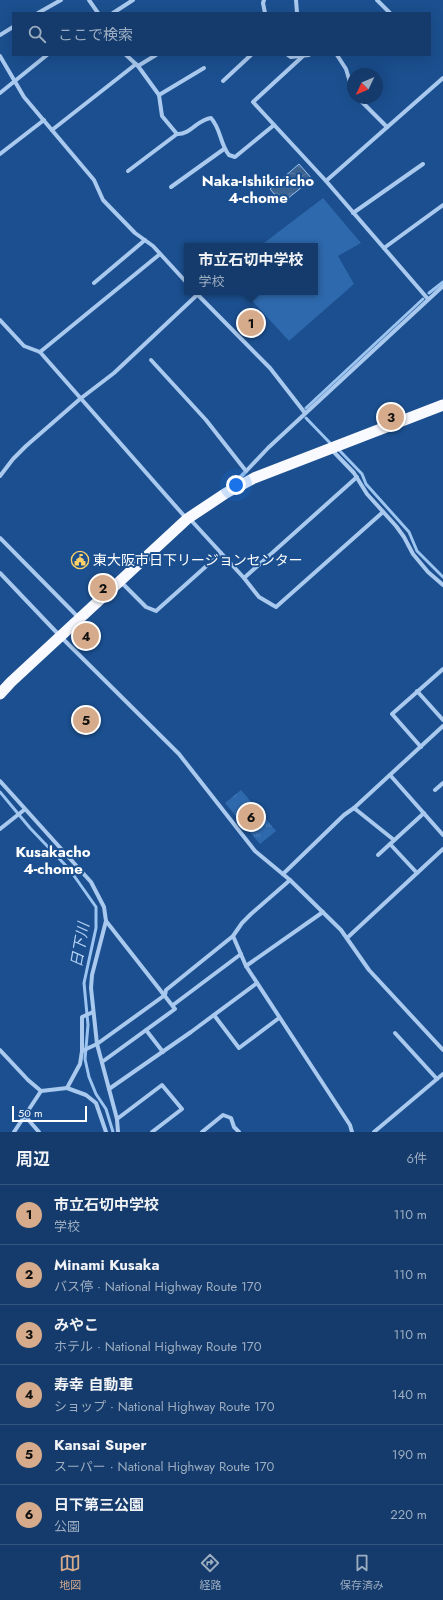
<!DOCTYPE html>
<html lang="ja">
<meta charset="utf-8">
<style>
body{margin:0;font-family:Jost,"Noto Sans JP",sans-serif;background:#214673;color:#f1f3f6}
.compass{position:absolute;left:347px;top:68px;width:36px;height:36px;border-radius:50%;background:#143b6b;box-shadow:0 4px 16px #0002;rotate:226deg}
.scale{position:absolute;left:12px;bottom:10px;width:75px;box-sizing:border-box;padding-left:4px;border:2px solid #fff;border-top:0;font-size:11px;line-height:14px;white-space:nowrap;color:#fff;-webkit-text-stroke:3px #1b4f8f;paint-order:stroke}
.you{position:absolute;left:236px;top:485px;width:14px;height:14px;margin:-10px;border:3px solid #fff;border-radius:50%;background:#1a73e8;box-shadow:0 0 0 6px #1a73e833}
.badge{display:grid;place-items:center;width:26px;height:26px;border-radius:50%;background:#d6ab8b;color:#111;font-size:13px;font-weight:700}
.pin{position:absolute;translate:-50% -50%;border:2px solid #fff;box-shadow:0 1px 4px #0006}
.popup{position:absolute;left:184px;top:243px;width:134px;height:52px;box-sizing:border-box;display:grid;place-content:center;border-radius:0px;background:#143b6b;filter:drop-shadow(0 1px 3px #0005);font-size:13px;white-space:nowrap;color:#9dadc1}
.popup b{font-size:15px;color:#f1f3f6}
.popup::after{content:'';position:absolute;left:50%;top:100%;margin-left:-8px;border:8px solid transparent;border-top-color:#143b6b}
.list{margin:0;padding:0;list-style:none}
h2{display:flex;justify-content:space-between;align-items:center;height:52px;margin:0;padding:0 16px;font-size:17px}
h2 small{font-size:13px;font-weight:400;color:#9dadc1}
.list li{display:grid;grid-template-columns:26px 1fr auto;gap:12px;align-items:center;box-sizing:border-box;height:60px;padding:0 16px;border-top:1px solid #33557e}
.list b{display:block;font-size:15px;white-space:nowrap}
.list p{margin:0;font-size:13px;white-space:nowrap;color:#9dadc1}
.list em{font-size:13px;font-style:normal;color:#9dadc1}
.icon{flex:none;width:22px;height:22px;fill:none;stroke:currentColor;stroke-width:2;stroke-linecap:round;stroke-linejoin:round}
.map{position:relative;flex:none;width:443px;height:1132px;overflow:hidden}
.search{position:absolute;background:#143b6b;box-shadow:0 4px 16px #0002;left:12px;right:12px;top:12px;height:44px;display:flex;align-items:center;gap:10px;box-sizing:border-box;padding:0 14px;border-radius:0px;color:#9dadc1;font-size:15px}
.sheet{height:412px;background:#143b6b}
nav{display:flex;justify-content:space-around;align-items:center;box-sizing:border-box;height:56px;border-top:1px solid #33557e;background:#143b6b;font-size:11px;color:#9dadc1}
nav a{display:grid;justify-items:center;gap:2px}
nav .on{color:#d6ab8b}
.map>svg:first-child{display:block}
.grass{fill:url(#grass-tufts)}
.pitch{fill:#2e69ad}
.water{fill:url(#water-waves);stroke:#9cc4f0}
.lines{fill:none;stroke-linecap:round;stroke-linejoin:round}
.stream{stroke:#9cc4f0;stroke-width:3}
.minor{stroke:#a9c9ee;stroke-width:4}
.trunk{stroke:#f8faff;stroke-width:11}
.labels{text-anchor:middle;stroke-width:4;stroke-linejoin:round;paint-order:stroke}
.poi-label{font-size:14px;fill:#fff;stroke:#1b4f8f;text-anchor:start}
.neighbourhood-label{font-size:15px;font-weight:bold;fill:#fff;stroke:#1b4f8f}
.water-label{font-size:15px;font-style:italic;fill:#b5d3f5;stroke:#1b4f8f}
</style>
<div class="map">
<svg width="443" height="1132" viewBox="0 0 443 1132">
<defs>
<pattern id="grass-tufts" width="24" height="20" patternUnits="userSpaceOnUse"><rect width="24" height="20" fill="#2e69ad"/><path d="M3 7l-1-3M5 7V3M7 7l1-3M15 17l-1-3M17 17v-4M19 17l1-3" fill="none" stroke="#4d80b9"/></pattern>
<pattern id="water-waves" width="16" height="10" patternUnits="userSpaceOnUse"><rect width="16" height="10" fill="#3c6290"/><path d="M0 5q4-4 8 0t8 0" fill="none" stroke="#597aa1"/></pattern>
</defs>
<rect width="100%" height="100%" fill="#1b4f8f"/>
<polygon class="grass" points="241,790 276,831 260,844 225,803"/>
<polygon class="pitch" points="323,198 361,243 338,256 354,284 289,341 244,292 315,292 315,246 260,246"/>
<polygon class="water" points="299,164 312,179 282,203 270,189"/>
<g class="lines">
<g class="stream">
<polyline points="429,293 443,282"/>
<polyline points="306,408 423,299"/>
<polyline points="306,418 331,444"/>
<polyline points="340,451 362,474 366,484 409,532 417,551 443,577"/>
<polyline points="0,792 30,828 70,870 96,907 96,928 84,983 88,1025 85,1059 89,1077 96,1094 106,1109 113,1132"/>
</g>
<g class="minor">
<polyline points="89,0 98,13"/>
<polyline points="264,0 263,3 265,13"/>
<polyline points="296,0 297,13"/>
<polyline points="377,0 390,13"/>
<polyline points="38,13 61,0"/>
<polyline points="113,13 133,0"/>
<polyline points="0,35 13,27"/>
<polyline points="126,55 138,66 159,95 162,116 177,134 128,171"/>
<polyline points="288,55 291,57 309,55"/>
<polyline points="302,55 302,57 253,102 326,181"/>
<polyline points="337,55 346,69 353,92"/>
<polyline points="0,56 24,97 94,180 103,200 135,233 153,246 187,283"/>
<polyline points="138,66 156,55"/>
<polyline points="223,81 251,55"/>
<polyline points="0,93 47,55"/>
<polyline points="159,95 204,68"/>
<polyline points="358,98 387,127"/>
<polyline points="52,130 136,64"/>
<path d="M177 134C190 135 198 119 211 118 221 129 220 144 229 155L235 157 274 125"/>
<polyline points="0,154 44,120"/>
<polyline points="171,187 224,149"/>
<polyline points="353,213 423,164"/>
<polyline points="384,248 443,205"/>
<polyline points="94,283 145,240"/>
<polyline points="195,292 270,368 305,413"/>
<polyline points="428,299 326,181 443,78"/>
<polyline points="0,320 24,346 40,352 186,518"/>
<polyline points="40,352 160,254"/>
<polyline points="151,360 206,420 246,471"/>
<polyline points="331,449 354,473 367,494 396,526 404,537 413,554 428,572 443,585"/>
<polyline points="0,476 13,459 26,446 80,399 114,373 197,295"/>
<polyline points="234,484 268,448 443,286"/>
<polyline points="189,518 244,578 259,597 276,607 383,512"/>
<polyline points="0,538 79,618"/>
<polyline points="0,573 60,636 179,754 255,851 290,880 341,930 369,970 443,1050"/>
<polyline points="244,578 357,477"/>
<polyline points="121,582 146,607 156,611 221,553"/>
<polyline points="417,691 443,720"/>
<polyline points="421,747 392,714 443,669"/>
<polyline points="390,775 443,835"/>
<polyline points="0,781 91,882 104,907 106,921 92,975 91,988 97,1044 117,1119 118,1132"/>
<polyline points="435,790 443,783"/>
<polyline points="354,808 394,840"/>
<polyline points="0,829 24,810"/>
<polyline points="390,844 417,873"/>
<polyline points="378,855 424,813"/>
<polyline points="283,874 344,815 354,808 443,726"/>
<polyline points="233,936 246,966 350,1125 352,1132"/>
<polyline points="347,938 443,849"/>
<polyline points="246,966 323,912"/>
<polyline points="173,1005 241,954"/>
<polyline points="214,1015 239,1048 279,1018"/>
<polyline points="146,1030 163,1052"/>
<polyline points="395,1033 437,1079"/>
<polyline points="0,1050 28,1080 41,1091"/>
<polyline points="82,1051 97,1044 165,995 166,990 233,936 242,923 251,914 290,880"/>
<polyline points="102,1062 175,1009 106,921"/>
<polyline points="67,1088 86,1095 96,1103 106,1132"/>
<polyline points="109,1089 191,1032 257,983"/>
<polyline points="25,1116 39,1132"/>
<polyline points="117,1119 162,1085 182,1109 152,1132"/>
<polyline points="14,1132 41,1091 67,1088 80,1064 82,1051 82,1017 93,1012"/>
<polyline points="202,1132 223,1115 231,1118 234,1127 239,1132"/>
<polyline points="374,1132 443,1074"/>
</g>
<polyline class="trunk" points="0,694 11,682 187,519 226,493 254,478 443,405"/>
</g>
<defs>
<symbol id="civic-ring" viewBox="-11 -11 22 22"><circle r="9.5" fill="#1b4f8f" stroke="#ffd166" stroke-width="1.5"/><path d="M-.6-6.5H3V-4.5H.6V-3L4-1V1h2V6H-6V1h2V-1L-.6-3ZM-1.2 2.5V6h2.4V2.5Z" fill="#ffd166"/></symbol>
</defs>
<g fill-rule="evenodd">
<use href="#civic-ring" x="70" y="550" width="20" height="20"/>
</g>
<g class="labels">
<g class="poi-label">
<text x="93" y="565">東大阪市日下リージョンセンター</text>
</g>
<g class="neighbourhood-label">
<text x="258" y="186">Naka-Ishikiricho<tspan x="258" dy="17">4-chome</tspan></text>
<text x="53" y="857">Kusakacho<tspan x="53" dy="17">4-chome</tspan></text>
</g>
<g class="water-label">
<text transform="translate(80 945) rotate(-80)" y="5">日下川</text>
</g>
</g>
</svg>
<svg class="compass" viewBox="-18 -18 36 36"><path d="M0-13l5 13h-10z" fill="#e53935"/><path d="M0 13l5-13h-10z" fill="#9dadc1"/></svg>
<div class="scale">50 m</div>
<div class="you"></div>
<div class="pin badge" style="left:251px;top:323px">1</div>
<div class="popup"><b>市立石切中学校</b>学校</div>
<div class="pin badge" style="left:103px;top:588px">2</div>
<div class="pin badge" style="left:391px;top:417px">3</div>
<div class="pin badge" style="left:86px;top:636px">4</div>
<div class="pin badge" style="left:86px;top:720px">5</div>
<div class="pin badge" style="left:251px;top:817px">6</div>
<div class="search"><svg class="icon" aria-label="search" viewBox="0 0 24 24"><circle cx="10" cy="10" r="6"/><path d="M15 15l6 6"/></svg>ここで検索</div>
</div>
<section class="sheet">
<h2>周辺<small>6件</small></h2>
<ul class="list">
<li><span class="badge">1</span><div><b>市立石切中学校</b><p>学校</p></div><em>110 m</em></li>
<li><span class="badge">2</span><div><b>Minami Kusaka</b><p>バス停 · National Highway Route 170</p></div><em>110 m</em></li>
<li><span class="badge">3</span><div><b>みやこ</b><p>ホテル · National Highway Route 170</p></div><em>110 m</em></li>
<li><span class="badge">4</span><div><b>寿幸 自動車</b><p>ショップ · National Highway Route 170</p></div><em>140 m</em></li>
<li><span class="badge">5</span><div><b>Kansai Super</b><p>スーパー · National Highway Route 170</p></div><em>190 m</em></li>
<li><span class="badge">6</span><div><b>日下第三公園</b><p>公園</p></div><em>220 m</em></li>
</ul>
</section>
<nav>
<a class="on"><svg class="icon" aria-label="map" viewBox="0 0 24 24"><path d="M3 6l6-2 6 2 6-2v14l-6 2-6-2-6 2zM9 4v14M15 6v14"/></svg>地図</a>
<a><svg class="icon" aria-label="directions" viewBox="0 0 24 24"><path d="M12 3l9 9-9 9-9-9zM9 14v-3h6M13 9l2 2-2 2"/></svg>経路</a>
<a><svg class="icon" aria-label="saved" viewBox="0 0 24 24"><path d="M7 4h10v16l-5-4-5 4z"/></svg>保存済み</a>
</nav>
